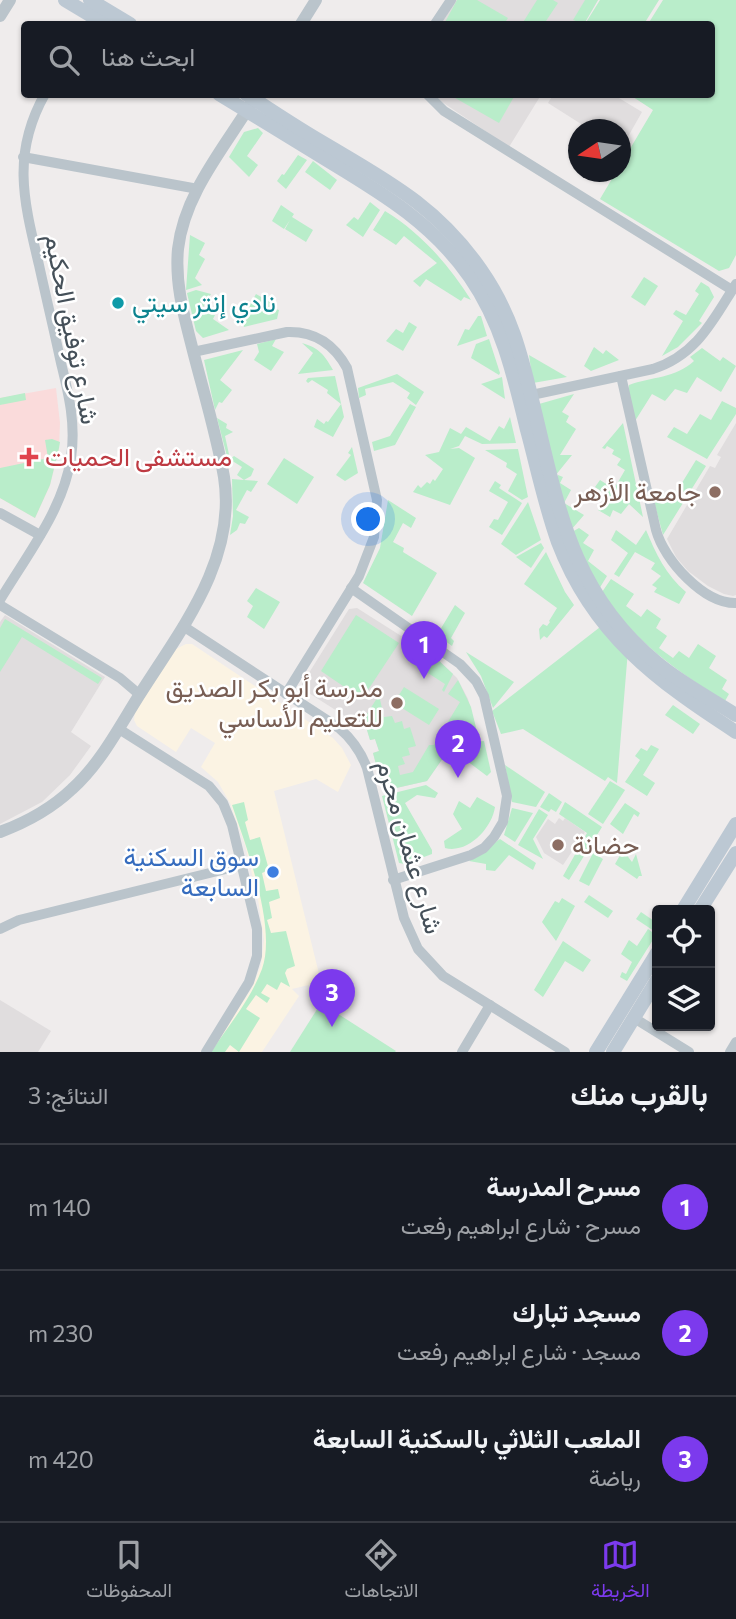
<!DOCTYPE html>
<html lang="ar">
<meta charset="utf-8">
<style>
body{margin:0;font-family:Commissioner,Vazirmatn,sans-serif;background:#242831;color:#f1f3f6;direction:rtl}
.controls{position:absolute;right:21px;bottom:21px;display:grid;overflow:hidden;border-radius:7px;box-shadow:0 2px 5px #0004}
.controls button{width:63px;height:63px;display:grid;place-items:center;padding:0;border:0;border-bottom:2px solid #363941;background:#171b24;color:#f1f3f6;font:35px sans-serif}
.compass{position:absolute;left:568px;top:119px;width:63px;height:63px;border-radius:50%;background:#171b24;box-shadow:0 2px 5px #0004;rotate:257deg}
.you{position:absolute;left:369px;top:520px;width:24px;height:24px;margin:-18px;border:5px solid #fff;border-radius:50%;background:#1a73e8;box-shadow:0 0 0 10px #1a73e833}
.badge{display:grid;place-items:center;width:46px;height:46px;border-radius:50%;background:#7c3aed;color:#fff;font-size:23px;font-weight:700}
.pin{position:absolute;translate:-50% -58px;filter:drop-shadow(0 2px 4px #0008)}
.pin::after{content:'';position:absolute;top:37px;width:24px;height:21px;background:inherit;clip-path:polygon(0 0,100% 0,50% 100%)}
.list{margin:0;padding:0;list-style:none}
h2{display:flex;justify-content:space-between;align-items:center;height:91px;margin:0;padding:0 28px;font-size:30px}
h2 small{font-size:23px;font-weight:400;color:#9ea1a6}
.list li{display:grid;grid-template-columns:46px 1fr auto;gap:21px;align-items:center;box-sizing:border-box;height:126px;padding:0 28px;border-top:2px solid #363941}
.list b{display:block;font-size:26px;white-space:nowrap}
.list p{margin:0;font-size:23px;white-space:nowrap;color:#9ea1a6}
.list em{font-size:23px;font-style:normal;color:#9ea1a6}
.icon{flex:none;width:38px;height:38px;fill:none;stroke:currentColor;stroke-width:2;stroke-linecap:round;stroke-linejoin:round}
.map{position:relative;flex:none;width:736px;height:1052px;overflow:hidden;direction:ltr}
.search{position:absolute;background:#171b24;box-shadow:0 2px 5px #0004;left:21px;right:21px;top:21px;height:77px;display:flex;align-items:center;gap:18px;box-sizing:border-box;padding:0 24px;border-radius:7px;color:#9ea1a6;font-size:26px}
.sheet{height:469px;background:#171b24}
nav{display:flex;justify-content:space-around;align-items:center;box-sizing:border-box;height:98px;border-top:2px solid #363941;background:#171b24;font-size:19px;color:#9ea1a6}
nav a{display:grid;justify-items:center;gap:4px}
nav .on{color:#7c3aed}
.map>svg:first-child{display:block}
.commercial{fill:#fbf3e3}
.education{fill:#e0ddde}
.medical{fill:#fadbdb}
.green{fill:#b9edca}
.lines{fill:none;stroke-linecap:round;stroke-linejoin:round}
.minor{stroke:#bac4cb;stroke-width:10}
.tertiary{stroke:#bac4cb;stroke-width:12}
.secondary{stroke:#bcc8d3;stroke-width:14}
.culture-dot{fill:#0f9aa8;stroke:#fff;stroke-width:2.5}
.health-dot{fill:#e0444e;stroke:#fff;stroke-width:2.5}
.education-dot{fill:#8d6e63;stroke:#fff;stroke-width:2.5}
.shop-dot{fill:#3f7fe0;stroke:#fff;stroke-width:2.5}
.labels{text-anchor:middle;stroke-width:5;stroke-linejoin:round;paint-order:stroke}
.culture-label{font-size:26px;fill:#0d838f;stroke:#fff;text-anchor:start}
.street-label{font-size:26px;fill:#455059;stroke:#fff}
.health-label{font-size:26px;fill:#be3a42;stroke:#fff;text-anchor:start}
.education-label{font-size:26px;fill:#785e54;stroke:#fff;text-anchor:end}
.shop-label{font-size:26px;fill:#366cbe;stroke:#fff;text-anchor:end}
</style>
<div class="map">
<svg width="736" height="1052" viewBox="0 0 736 1052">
<rect width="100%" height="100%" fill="#efecec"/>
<polygon class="commercial" points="186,644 192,644 333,738 342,748 351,765 338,792 316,779 274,791 321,982 292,989 299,996 262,1052 210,1052 252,988 261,965 264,940 258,899 245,845 230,803 218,782 201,767 215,743 191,728 176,752 137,726 134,720 135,712 176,649"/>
<g class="education">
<polygon points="454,0 598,0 584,24 440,24"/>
<polygon points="435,95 541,95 509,147 442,102"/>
<polygon points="553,95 614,95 642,112 621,149 620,130 589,129 548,103"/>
<polygon points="736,423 736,595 733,596 724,594 708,586 688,571 676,557 667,539 710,466 715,468 721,457 717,455"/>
<polygon points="357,608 436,658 457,678 468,699 478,736 457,738 427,781 383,791 373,753 379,751 375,739 370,740 367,730 304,690 302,684 349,609"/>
<polygon points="5,615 105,677 71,732 91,746 70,775 42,802 0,824 0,622"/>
<polygon points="559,818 563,821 565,818 585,832 563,865 544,853 536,837 548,819 555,824"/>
<polygon points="0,1000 51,1031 38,1052 0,1052"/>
</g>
<polygon class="medical" points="56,388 60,423 59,448 50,485 35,518 0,498 0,398"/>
<g class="green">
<polygon points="457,0 477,0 508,18 504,24 444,24"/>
<polygon points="537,0 553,0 558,3 544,24 522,24"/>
<polygon points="585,0 598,0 584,24 573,20"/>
<polygon points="600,0 659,0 644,24 585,24"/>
<polygon points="663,0 736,0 736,255 729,268 719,271 600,199 616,172 620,172 621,164 653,110 630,95 712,94 712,24 648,24"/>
<polygon points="450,95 515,95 499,123"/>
<polygon points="258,128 263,133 247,156 258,165 249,177 229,157 244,132"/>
<polygon points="298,155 307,160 286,189 277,181 282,174 284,175"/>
<polygon points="313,161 337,180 330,190 305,172"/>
<polygon points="370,202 380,210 363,237 346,225 354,217 358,220"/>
<polygon points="281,205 294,214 292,217 313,230 306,242 285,229 290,220 284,229 272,221"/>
<path d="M385 211C421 233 448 264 471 300L464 297 461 301 426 279 420 287 413 281 437 263 404 236 396 245 373 230Z"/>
<polygon points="190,235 205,243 199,255 205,259 195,278 202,285 186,290"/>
<polygon points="644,277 658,286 645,306 631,297"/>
<polygon points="701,282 709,287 714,297 699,321 702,323 678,347 662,356 683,321 673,314 676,310 686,315 699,294 695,291"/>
<polygon points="196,290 211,294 202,309 215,315 213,319 229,330 203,338 196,331 187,293"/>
<polygon points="256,294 270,302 269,307 279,310 277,319 244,327 242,319"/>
<polygon points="478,316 481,316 487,336 457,346 465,329 469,330"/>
<polygon points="409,322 417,327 403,351 386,341 396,329 403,333"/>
<polygon points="276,339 272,346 284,352 271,371 254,360 259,352 257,344"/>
<polygon points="489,339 500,373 499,375 471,358 476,344"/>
<path d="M302 343C319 348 324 354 333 370L298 374 313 353Z"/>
<polygon points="594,347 603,354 606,350 619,360 591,371 584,366"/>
<path d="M702 348 720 361 723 357 736 366 721 392 697 377 687 393 675 389 665 401 652 394 635 421 628 390 629 385C651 377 676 378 694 361L690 357Z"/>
<polygon points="243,350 220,380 232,390 222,403 219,402 215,410 204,360"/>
<polygon points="529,355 567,377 533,383"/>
<polygon points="397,374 424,392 416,405 407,398 410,393 393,382 365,389 366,395 359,398 358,388"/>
<polygon points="335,376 344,417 333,437 314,427 317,419 324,424 326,421 328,422 341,404 327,393 328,390 312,380 308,383 306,381 308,378"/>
<polygon points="502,377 505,399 481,384"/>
<polygon points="25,393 26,400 0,405 0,398"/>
<polygon points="574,394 562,412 569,416 566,422 576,429 560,455 572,455 555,476 539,404"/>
<polygon points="722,401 736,408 736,414 707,459 667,437 674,427 687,434 700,414 711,420"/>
<polygon points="410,404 416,407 395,445 374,451 372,442 390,436"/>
<polygon points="510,417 516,443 482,444 465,436 459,446 450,449 459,448 475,458 450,505 413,492 418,485 421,488 427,482 430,484 433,479 435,481 443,469 425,455 439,452 450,428 461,434 466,427 490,441 499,426 504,429"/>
<polygon points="217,418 227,424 226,428 233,432 225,436 230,459 234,456 254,469 251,476 244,480 258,481 251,492 247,490 236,510 249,517 245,524 240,523 237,530 230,535 233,516 232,479 244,480 237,475 242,467 234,462 229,464"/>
<polygon points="623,423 643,517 629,504 621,514 613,510 610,517 598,510 610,500 610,497 595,487 600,480 614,489 625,470 617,465 621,459 612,454 614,450 607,446 605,449 602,448"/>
<polygon points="52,439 60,442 59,448 50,485 35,518 0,498 0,468 48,458 45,440"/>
<polygon points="352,447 358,473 345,481 336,475 351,455 348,453"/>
<polygon points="518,449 528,497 522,500 508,491 517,474 506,467 507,463 485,450"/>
<polygon points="284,458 314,477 297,504 267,484"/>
<polygon points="696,460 706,466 663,535 653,498 677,491"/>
<polygon points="558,475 563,477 560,483 571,490 564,503 584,515 571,530 555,480"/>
<polygon points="495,481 501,485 499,488 522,503 502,535 489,527 494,519 498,520 508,502 489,491"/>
<polygon points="545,492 628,650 617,783 608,777 605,781 523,729 501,734 492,711 604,624"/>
<polygon points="388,500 416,518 411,528 403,523 393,542 404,548 403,552 437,573 412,616 363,583 380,548"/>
<polygon points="528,502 541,540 516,555 501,544"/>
<polygon points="579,528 589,535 583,543 594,550 588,561 607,576 599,589 570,533"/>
<path d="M616 530 636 545 646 530C656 554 666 575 686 592L679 604 654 592 657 588 652 585 661 576 651 569 655 563 635 552 619 577 614 574 628 553 611 540Z"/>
<polygon points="541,543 544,548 531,568 516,557"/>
<polygon points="546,552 565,592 574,605 547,638 544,636 540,640 539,629 543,624 547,626 550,622 549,621 557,608 524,584"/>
<path d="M611 579 634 594 626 606 641 617 647 609 661 619 656 628 667 636 659 648 673 658 679 651 689 658 698 644 716 656 709 668 727 680 722 689 729 694 725 701C679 673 631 639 602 592Z"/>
<polygon points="256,588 280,602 264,629 247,617 253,606 247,601"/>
<polygon points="455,605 465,613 451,638 454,641 452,646 437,635"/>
<polygon points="356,615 399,643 362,699 321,671"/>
<polygon points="5,619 102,678 98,684 22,637 0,672 0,628"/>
<polygon points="407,640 436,658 453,674 444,692 442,690 445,684 406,659"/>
<polygon points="466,652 514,682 493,708 481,676"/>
<polygon points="458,680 471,707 478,736 457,738 427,781 383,791 373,753 379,751 375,739 370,740 367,730 360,725 379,695 384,717 392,716 395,723 402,721 404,729 410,727 416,746 408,748 410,755 402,757 405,764 398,766 400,775 413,772 429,745 434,745 460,702 448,694"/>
<polygon points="404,687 439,709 429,725 394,703"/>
<polygon points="673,705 700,724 693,734 665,715"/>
<polygon points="484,741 491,772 487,776 455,752 461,743"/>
<polygon points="651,745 659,749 643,775 655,783 647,796 625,782 640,760 635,756 641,748 647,751"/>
<polygon points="505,765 545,792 536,807 512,802"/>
<polygon points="610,781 625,790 603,824 588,814"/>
<polygon points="426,785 438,793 435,798 417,795 405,803 432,850 432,854 405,864 399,863 382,796"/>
<polygon points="549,793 562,802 556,812 551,809 549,812 540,807"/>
<path d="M477 797 495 807C492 828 468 854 445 848L444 841 462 829 453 814 459 801 470 808Z"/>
<path d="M244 802 248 820 245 822 250 840 260 837 269 870 262 873 266 891 278 889 280 898 269 902 272 918 267 920 271 933 286 931 295 966 287 969 285 973 290 987 281 982 277 990 267 984 261 993 270 998 267 1003 256 995 246 1009 260 1018 239 1052 230 1045 225 1052H211C229 1025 251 999 262 969 277 927 246 846 232 805Z"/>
<polygon points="565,802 602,827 569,880 563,876 587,833 559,814"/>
<polygon points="625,803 640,813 638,817 634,814 623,834 610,824"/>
<polygon points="512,808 533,813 515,842 504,835"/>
<polygon points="539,809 548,815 533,839 543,859 518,845"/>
<polygon points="500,839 536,863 533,870 509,855 495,871 486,870 486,864 469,861"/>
<polygon points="623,850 632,862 636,854 642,876 639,876 637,879 615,864"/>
<polygon points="593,853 603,859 589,886 579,881"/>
<polygon points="589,895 613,911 608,918 584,902"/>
<polygon points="562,898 575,906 556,941 542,922 555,901 559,903"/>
<polygon points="641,912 657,923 657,933 636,919"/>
<polygon points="648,929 656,935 627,981 620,977 622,972 626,974 632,962 621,954 629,940 637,946"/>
<polygon points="563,941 591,960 583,972 565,961 543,997 534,990"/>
<polygon points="321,1003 396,1051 395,1052 290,1052"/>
</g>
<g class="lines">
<g class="minor">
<polyline points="435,24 451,0"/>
<polyline points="427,94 444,111 732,290"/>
<polyline points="23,157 198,189"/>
<path d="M193 352 287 332C314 331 334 344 347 368L377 500 374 537 359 576 286 694"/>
<path d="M621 376 656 530C664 560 704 604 736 603"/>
<path d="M527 396 653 369C697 355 713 320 736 284"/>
<polyline points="0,513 40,535"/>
<polyline points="351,588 460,664 476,681 484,696 507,796 503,822 494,837 484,848 471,855 393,880"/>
<path d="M0 600C27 555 63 510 71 458 76 425 69 395 61 363 54 330 46 297 39 265 24 202 11 154 45 94"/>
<polyline points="0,605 120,678 140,695"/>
<path d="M183 626 339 728C352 739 361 752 367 768L404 918 418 949 443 976 565 1052"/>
<polyline points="119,729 209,786 223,803 232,825 257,929 257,956 249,982 206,1052"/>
<polyline points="0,929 19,920 242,865"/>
<polyline points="634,1018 689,1052"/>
<polyline points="462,1052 490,1005"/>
<polyline points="730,1052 736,1042"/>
</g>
<g class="tertiary">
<polyline points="0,16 10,0"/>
<polyline points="301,24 316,0"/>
<path d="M0 832C27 822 51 809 72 789 101 763 119 727 140 694 181 629 237 560 224 477 216 432 202 387 191 343 183 312 175 282 178 249 184 195 223 149 251 104"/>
</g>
<g class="secondary">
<polyline points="65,0 105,24"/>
<polyline points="90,0 130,24"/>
<path d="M219 94C256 117 294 140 332 163 385 195 434 225 470 277 502 323 514 376 527 430 537 467 545 506 558 542 593 634 657 681 736 732"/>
<path d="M246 94C271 110 296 127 322 142 386 180 437 206 481 270 513 316 522 358 535 412 559 511 573 594 657 663 681 683 709 698 736 715"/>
<polyline points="683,910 736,824"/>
<polyline points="700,910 736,853"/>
<polyline points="596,1052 657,953"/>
<polyline points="613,1052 657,980"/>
</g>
</g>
<circle class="culture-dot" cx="118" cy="303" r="7"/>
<path class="health-dot" d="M25.5 446.5h7v7h7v7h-7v7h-7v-7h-7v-7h7z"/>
<g class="education-dot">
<circle cx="715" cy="492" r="7"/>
<circle cx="397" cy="703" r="7"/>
<circle cx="558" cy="845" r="7"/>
</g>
<circle class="shop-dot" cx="273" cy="872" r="7"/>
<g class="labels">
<g class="culture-label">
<text x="132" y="312">نادي إنتر سيتي</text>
</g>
<g class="street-label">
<text transform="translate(72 329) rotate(79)" y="9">شارع توفيق الحكيم</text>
<text transform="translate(410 847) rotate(74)" y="9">شارع عثمان محرم</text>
</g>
<g class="health-label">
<text x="45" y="466">مستشفى الحميات</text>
</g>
<g class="education-label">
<text x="701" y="501">جامعة الأزهر</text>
<text x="383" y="697">مدرسة أبو بكر الصديق<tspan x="383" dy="30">للتعليم الأساسي</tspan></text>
<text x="572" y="854" text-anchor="start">حضانة</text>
</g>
<g class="shop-label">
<text x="259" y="866">سوق السكنية<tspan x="259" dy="30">السابعة</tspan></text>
</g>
</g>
</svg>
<div class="controls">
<button><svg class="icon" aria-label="locate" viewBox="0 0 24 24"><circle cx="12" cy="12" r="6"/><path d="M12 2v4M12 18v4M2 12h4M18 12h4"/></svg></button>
<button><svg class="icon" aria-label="layers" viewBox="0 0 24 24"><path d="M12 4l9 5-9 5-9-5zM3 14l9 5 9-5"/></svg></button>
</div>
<svg class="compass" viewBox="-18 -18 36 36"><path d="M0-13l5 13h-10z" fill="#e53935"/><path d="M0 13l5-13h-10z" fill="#9ea1a6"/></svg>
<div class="you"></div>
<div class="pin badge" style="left:424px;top:679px">1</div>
<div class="pin badge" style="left:458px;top:778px">2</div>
<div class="pin badge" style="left:332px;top:1027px">3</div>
<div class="search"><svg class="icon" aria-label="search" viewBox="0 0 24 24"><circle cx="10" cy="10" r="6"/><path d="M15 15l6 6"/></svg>ابحث هنا</div>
</div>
<section class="sheet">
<h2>بالقرب منك<small>النتائج: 3</small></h2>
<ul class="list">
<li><span class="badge">1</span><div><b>مسرح المدرسة</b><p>مسرح · شارع ابراهيم رفعت</p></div><em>140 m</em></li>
<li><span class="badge">2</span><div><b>مسجد تبارك</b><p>مسجد · شارع ابراهيم رفعت</p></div><em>230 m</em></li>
<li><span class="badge">3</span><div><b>الملعب الثلاثي بالسكنية السابعة</b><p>رياضة</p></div><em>420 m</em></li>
</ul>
</section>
<nav>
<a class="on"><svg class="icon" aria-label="map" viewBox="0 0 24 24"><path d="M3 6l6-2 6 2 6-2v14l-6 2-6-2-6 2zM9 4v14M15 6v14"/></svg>الخريطة</a>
<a><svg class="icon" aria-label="directions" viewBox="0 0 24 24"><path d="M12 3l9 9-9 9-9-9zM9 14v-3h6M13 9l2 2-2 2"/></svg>الاتجاهات</a>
<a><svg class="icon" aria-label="saved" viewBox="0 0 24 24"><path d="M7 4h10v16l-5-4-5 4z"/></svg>المحفوظات</a>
</nav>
